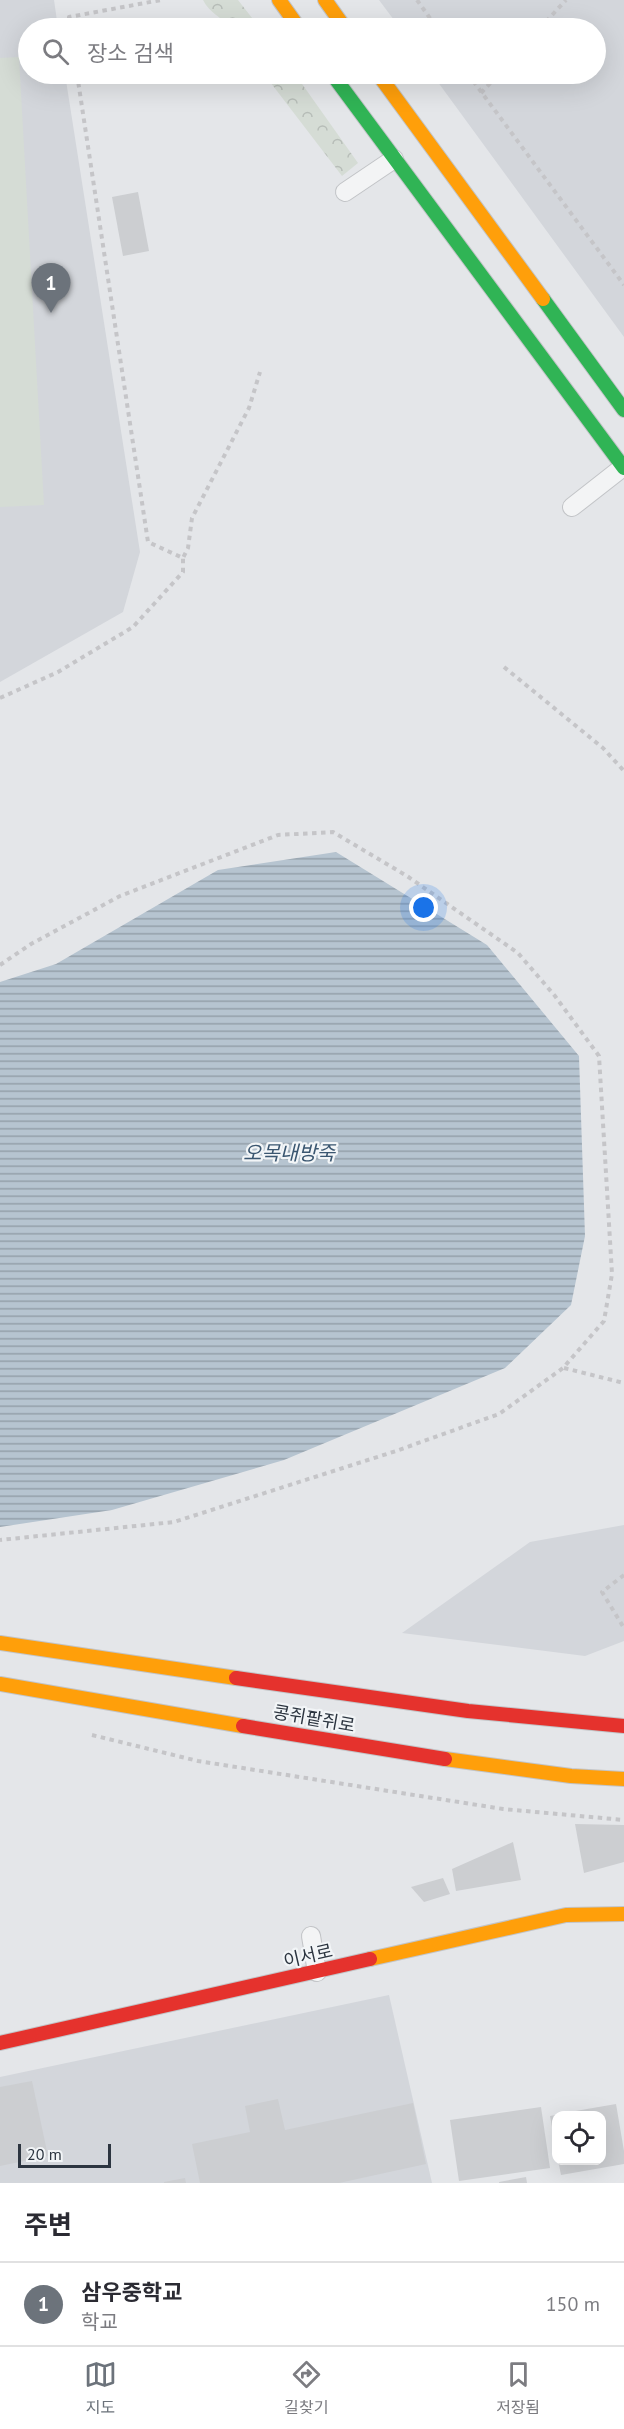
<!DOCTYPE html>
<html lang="ko">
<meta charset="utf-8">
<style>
body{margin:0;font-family:"PT Sans","Noto Sans KR",sans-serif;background:#f7f7f7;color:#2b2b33}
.controls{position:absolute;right:18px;bottom:18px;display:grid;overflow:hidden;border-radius:12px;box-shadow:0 6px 24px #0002}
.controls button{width:54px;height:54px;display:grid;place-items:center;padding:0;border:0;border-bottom:2px solid #e1e1e2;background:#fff;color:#2b2b33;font:30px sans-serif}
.scale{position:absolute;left:18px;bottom:15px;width:93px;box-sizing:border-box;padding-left:6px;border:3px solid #2c3540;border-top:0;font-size:16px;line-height:21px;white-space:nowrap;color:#2c3540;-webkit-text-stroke:4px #f2f5f7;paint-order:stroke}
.you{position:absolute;left:424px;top:908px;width:21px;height:21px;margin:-15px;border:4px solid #fff;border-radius:50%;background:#1a73e8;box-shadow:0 0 0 9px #1a73e833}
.badge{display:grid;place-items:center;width:39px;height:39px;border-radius:50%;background:#6c737b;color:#fff;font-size:20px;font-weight:700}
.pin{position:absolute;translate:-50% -50px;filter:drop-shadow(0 2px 3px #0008)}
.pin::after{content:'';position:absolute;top:32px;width:21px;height:18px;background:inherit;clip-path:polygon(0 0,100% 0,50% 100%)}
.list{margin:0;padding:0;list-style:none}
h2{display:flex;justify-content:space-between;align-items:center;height:78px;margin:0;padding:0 24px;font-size:26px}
h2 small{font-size:20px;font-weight:400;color:#7c7c81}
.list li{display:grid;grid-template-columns:39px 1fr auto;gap:18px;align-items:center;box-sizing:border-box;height:84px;padding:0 24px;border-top:2px solid #e1e1e2}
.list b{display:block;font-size:22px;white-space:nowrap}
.list p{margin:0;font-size:20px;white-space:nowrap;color:#7c7c81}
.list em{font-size:20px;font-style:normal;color:#7c7c81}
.icon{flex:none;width:33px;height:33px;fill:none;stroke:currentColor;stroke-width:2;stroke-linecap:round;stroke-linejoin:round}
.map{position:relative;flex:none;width:624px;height:2183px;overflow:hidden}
.search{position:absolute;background:#fff;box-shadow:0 6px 24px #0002;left:18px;right:18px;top:18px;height:66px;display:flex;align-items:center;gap:15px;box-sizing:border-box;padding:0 21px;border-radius:33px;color:#7c7c81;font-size:22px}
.sheet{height:162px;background:#fff}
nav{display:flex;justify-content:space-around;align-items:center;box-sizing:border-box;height:84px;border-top:2px solid #e1e1e2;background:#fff;font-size:16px;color:#7c7c81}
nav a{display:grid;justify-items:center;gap:3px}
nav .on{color:#6c737b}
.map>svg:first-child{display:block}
.built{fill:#d3d6db}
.forest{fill:url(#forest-crowns)}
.park{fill:#d5dcd5}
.water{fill:url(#water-rules)}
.building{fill:#ccced1}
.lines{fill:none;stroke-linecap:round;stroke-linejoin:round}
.lane-casing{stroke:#c2c4c7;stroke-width:20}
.fast-casing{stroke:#c2c4c7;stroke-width:16}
.slow-casing{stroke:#c2c4c7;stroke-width:16}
.jam-casing{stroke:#c2c4c7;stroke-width:16}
.path{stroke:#c5c5c8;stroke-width:4;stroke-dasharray:4.5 4.5;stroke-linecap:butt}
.lane{stroke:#f3f4f5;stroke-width:18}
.fast{stroke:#30b455;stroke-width:14}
.slow{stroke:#ff9f0a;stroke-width:14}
.jam{stroke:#e5322d;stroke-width:14}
.labels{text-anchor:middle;stroke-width:4.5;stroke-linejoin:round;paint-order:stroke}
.street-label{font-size:18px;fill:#2c3540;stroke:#f2f5f7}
.water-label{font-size:20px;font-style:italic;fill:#3a5670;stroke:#f2f5f7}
</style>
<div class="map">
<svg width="624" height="2183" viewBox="0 0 624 2183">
<defs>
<pattern id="forest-crowns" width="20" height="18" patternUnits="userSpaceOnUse" patternTransform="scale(1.5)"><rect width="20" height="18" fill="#d5dcd5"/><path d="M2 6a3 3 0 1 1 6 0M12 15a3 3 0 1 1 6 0" fill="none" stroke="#b7bdb8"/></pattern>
<pattern id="water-rules" width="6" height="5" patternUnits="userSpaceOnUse" patternTransform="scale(1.5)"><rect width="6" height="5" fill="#b6c4d0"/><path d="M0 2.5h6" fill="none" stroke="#94a0aa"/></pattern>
</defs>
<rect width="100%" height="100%" fill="#e4e6e9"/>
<g class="built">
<polygon points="0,0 54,0 58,28 28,28 28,74 65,74 140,552 123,612 0,682"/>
<polygon points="379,0 624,0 624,337 432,74 596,74 596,28 400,28"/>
<polygon points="624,1525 624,1641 585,1656 402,1633 530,1542"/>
<polygon points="389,1995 432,2183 0,2183 0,2077"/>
</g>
<g class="forest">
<path d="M203 0H238L260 28H230C221 16 210 14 203 0Z"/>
<polygon points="264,74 295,74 358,163 342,176"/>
</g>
<polygon class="park" points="19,57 44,505 0,507 0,58"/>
<polygon class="water" points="336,852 487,945 579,1056 585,1236 571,1305 505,1368 284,1460 112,1510 0,1527 0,982 56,964 218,870"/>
<g class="building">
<polygon points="138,192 149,251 123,256 112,197"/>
<polygon points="575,1824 624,1825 624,1862 584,1873"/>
<polygon points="513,1842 521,1880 456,1891 452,1869"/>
<polygon points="443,1878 450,1894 424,1902 411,1887"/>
<polygon points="32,2081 48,2156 0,2166 0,2087"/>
<polygon points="278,2099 285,2130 413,2103 426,2164 339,2183 200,2183 192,2144 250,2132 245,2106"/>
<polygon points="616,2104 624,2151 624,2164 561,2175 558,2160 602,2160 602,2116 558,2114"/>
<polygon points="541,2107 550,2168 459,2181 450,2120"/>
<polygon points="556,2115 556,2143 555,2143 550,2116"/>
<polygon points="526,2177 527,2183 499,2183 499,2182"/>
<polygon points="185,2178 186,2183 164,2183 164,2182"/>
</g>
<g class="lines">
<defs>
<g id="lane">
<polyline points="345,192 394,159"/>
<polyline points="572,507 623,467"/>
<polyline points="311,1936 317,1972"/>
</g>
<g id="fast">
<polyline points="332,74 624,468"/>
<polyline points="543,299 624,410"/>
</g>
<g id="slow">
<polyline points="279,0 299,28"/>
<polyline points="325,0 345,28"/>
<polyline points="378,74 543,299"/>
<polyline points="0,1643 236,1678"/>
<polyline points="0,1684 243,1726"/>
<polyline points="445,1759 571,1776 624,1779"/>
<polyline points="370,1959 566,1915 624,1914"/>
</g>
<g id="jam">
<polyline points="236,1678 468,1711 624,1726"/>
<polyline points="243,1726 445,1759"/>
<polyline points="0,2043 370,1959"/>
</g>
</defs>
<use href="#lane" class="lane-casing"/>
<use href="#fast" class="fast-casing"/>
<use href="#slow" class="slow-casing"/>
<use href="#jam" class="jam-casing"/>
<g class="path">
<polyline points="417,0 437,28"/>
<polyline points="70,28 69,17 161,0"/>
<polyline points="540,28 566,0"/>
<polyline points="77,74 148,542 183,558 188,548 192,518 249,408 260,372"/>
<polyline points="468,74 624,285"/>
<polyline points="481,93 499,74"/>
<polyline points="504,667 603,748 624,771"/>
<polyline points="0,698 58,672 133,627 183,572 183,558"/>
<polyline points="0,965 31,944 120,896 278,835 333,832 407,876 518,953 555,996 599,1056 612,1274 604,1321 563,1368 499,1414 396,1451 174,1522 0,1540"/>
<polyline points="564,1368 624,1383"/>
<polyline points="624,1575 602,1592 624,1628"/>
<polyline points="92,1735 198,1761 503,1809 624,1820"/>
</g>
<use href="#lane" class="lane"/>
<use href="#fast" class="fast"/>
<use href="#slow" class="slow"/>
<use href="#jam" class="jam"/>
</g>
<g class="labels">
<g class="street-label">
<text transform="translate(314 1719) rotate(10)" y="6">콩쥐팥쥐로</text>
<text transform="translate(308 1956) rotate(-13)" y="6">이서로</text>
</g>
<g class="water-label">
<text x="289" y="1160">오목내방죽</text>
</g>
</g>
</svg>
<div class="controls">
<button><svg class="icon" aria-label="locate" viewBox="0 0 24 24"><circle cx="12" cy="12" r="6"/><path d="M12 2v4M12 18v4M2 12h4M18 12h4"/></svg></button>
</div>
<div class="scale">20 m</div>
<div class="you"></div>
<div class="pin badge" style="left:51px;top:313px">1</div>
<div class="search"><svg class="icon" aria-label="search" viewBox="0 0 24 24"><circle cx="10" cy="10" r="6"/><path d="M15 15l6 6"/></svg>장소 검색</div>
</div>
<section class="sheet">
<h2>주변<small></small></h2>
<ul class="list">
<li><span class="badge">1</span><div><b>삼우중학교</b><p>학교</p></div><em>150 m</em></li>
</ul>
</section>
<nav>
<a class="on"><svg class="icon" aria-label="map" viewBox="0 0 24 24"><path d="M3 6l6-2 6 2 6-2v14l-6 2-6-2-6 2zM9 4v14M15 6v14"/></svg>지도</a>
<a><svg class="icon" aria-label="directions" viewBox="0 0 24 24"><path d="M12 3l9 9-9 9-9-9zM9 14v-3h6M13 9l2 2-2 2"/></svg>길찾기</a>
<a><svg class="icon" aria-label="saved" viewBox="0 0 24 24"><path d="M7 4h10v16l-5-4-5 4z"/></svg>저장됨</a>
</nav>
